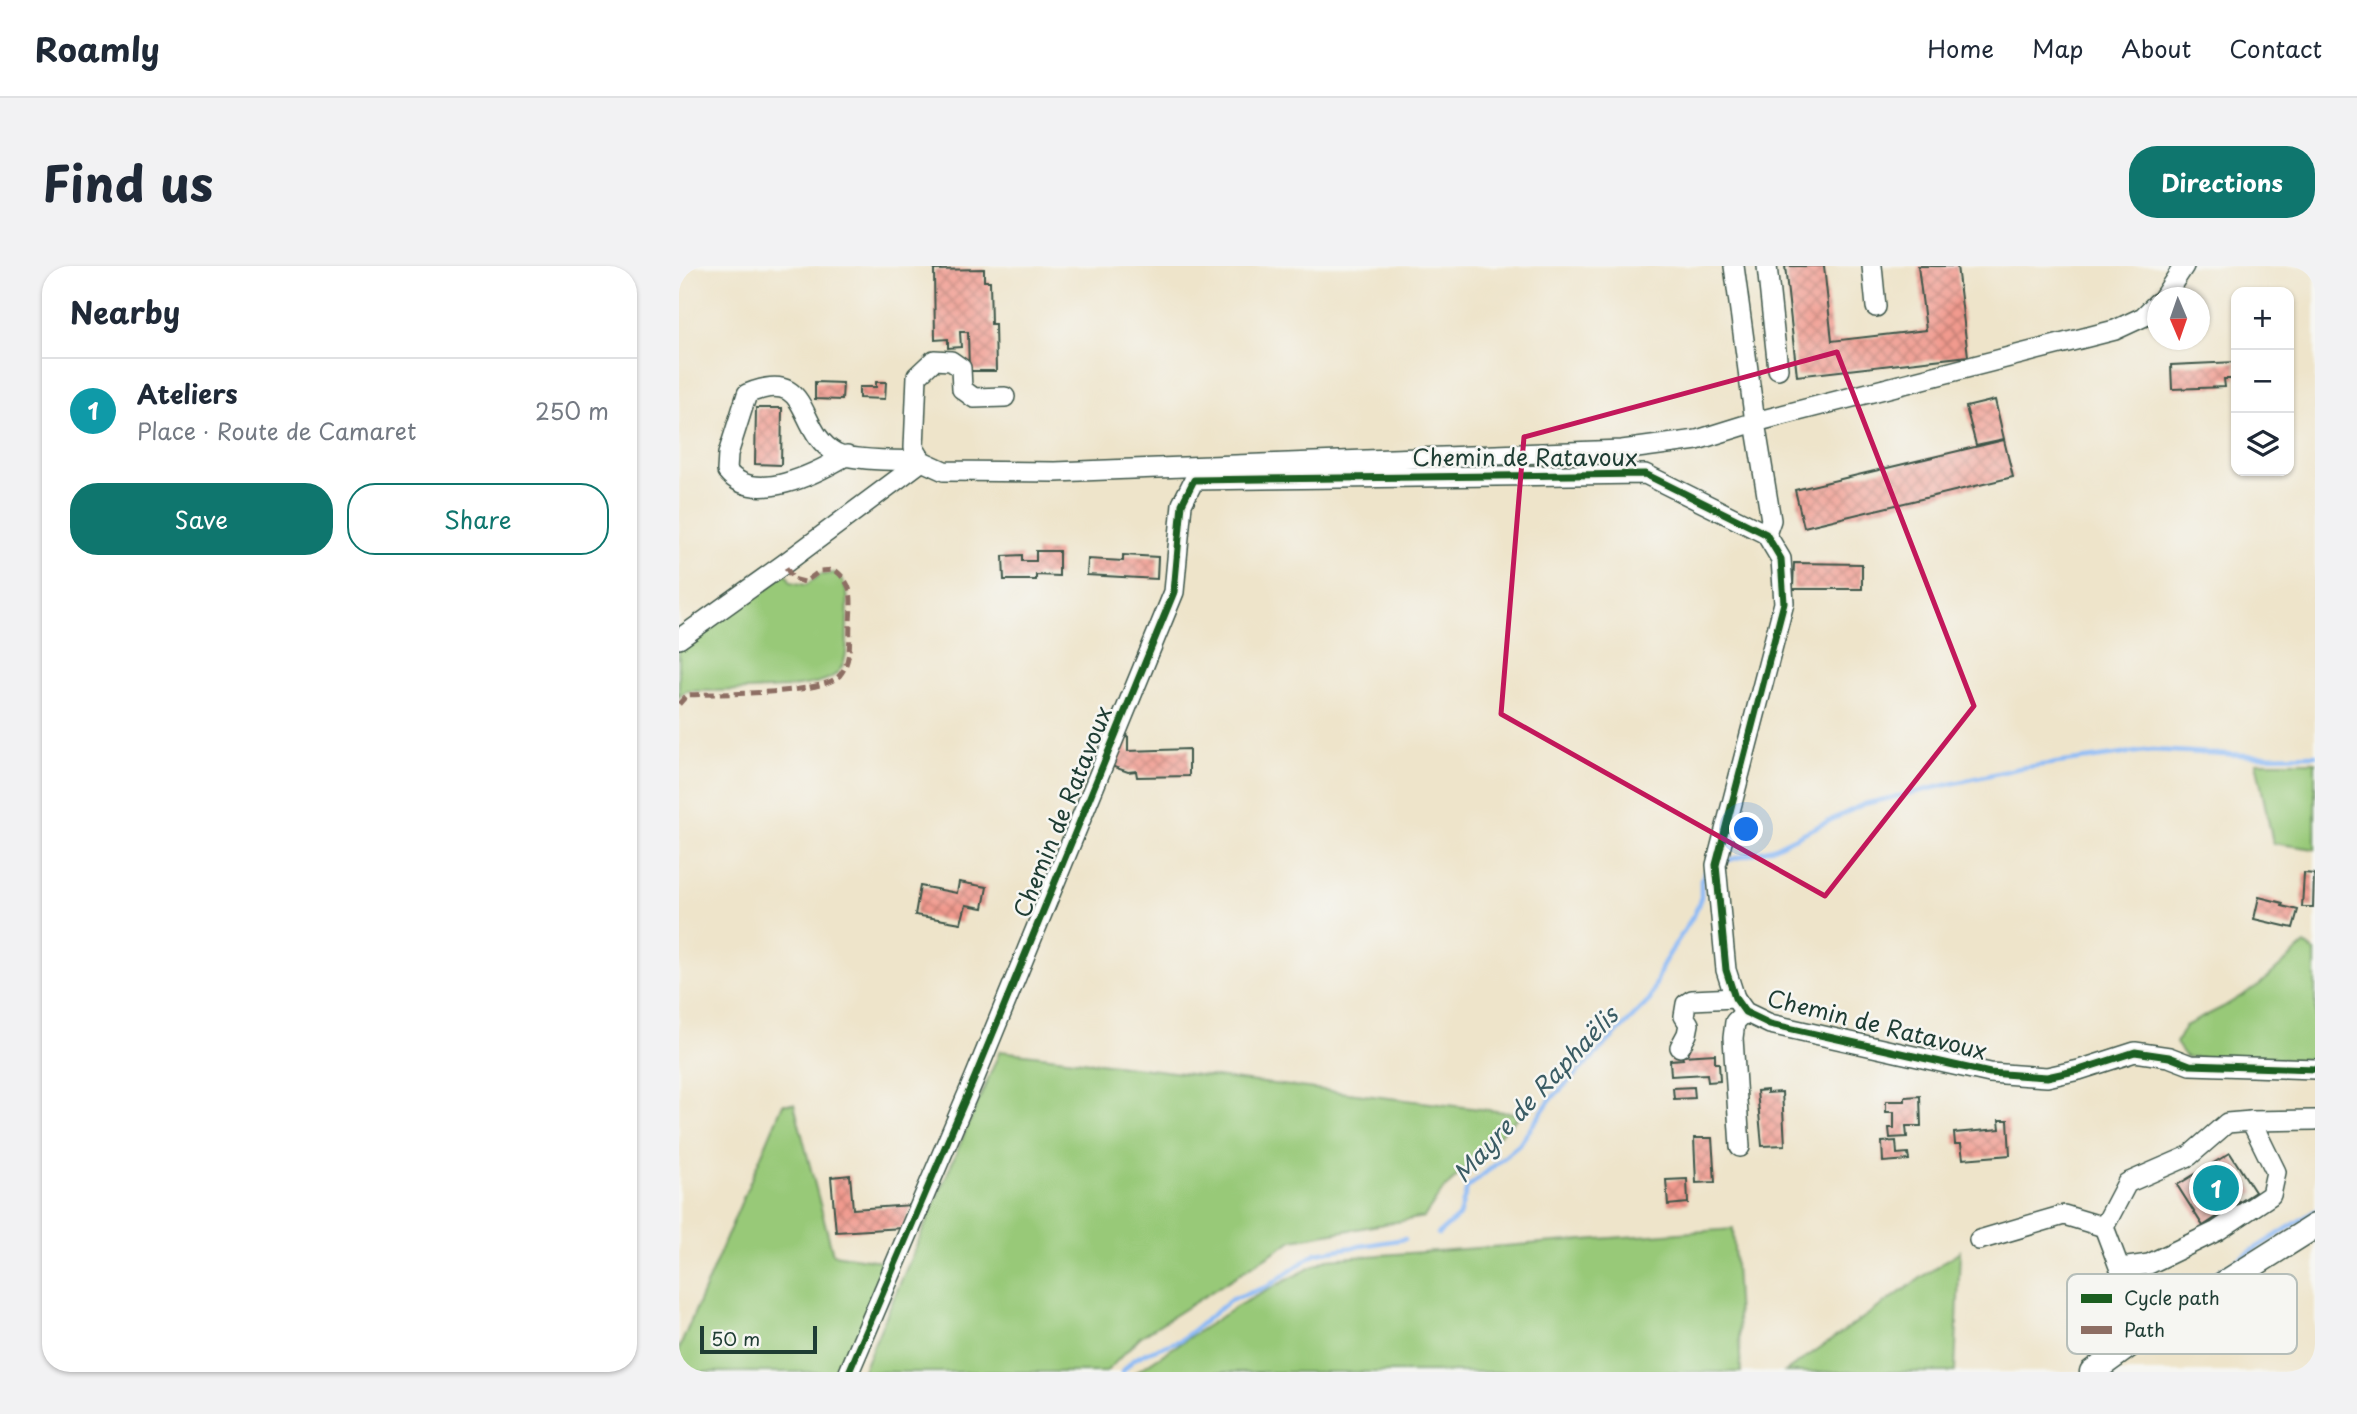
<!DOCTYPE html>
<meta charset="utf-8">
<style>
body{margin:0;font-family:"Playpen Sans",sans-serif;background:#f2f2f3;color:#1f2937}
.controls{position:absolute;right:21px;top:21px;display:grid;overflow:hidden;border-radius:14px;box-shadow:0 2px 5px #0004}
.controls button{width:63px;height:63px;display:grid;place-items:center;padding:0;border:0;border-bottom:2px solid #e0e1e3;background:#fff;color:#1f2937;font:35px sans-serif}
.compass{position:absolute;left:1468px;top:21px;width:63px;height:63px;border-radius:50%;background:#fff;box-shadow:0 2px 5px #0004;rotate:178deg}
.scale{position:absolute;left:21px;bottom:18px;width:117px;box-sizing:border-box;padding-left:7px;border:4px solid #1f3d34;border-top:0;font-size:19px;line-height:24px;white-space:nowrap;color:#1f3d34;-webkit-text-stroke:5px #f6f6f2;paint-order:stroke}
.you{position:absolute;left:1068px;top:564px;width:24px;height:24px;margin:-18px;border:5px solid #fff;border-radius:50%;background:#1a73e8;box-shadow:0 0 0 10px #1a73e833}
.badge{display:grid;place-items:center;width:46px;height:46px;border-radius:50%;background:#0f766e;color:#fff;font-size:23px;font-weight:700}
.pin{position:absolute;translate:-50% -50%;border:4px solid #fff;box-shadow:0 2px 7px #0006}
.list{margin:0;padding:0;list-style:none}
h2{display:flex;justify-content:space-between;align-items:center;height:91px;margin:0;padding:0 28px;font-size:30px}
h2 small{font-size:23px;font-weight:400;color:#747a83}
.list li{display:grid;grid-template-columns:46px 1fr auto;gap:21px;align-items:center;box-sizing:border-box;height:105px;padding:0 28px;border-top:2px solid #e0e1e3}
.list b{display:block;font-size:26px;white-space:nowrap}
.list p{margin:0;font-size:23px;white-space:nowrap;color:#747a83}
.list em{font-size:23px;font-style:normal;color:#747a83}
.actions{display:flex;gap:14px;padding:21px 28px}
.actions a{flex:1;padding:16px 0;border:2px solid #0f766e;border-radius:28px;text-align:center;font-size:24px;color:#0f766e}
.actions .main{background:#0f766e;color:#fff}
.icon{flex:none;width:38px;height:38px;fill:none;stroke:currentColor;stroke-width:2;stroke-linecap:round;stroke-linejoin:round}
.map{position:relative;flex:none;width:1636px;height:1106px;overflow:hidden;border-radius:28px}
header{display:flex;align-items:center;gap:42px;box-sizing:border-box;height:98px;padding:0 35px;background:#fff;border-bottom:2px solid #e0e1e3}
header strong{font-size:33px}
nav{display:flex;gap:38px;margin-inline-start:auto;font-size:24px}
.intro{display:flex;align-items:center;justify-content:space-between;box-sizing:border-box;height:168px;padding:0 42px}
h1{margin:0;font-size:49px}
.button{padding:18px 32px;border-radius:28px;background:#0f766e;color:#fff;font-size:24px;font-weight:700}
main{display:flex;gap:42px;padding:0 42px}
aside{flex:1;background:#fff;border-radius:28px;box-shadow:0 2px 5px #0004}
.map>svg:first-child{display:block}
.green{fill:#98c978;stroke:#5c8356;stroke-width:2}
.lines{fill:none;stroke-linecap:round;stroke-linejoin:round}
.stream{stroke:#8bbaf6;stroke-width:4.5}
.building{fill:url(#building-cross-hatch)}
.minor-casing{stroke:#3e564a;stroke-width:22}
.major-casing{stroke:#3e564a;stroke-width:27}
.minor{stroke:#fff;stroke-width:19}
.major{stroke:#fff;stroke-width:24}
.quiet{stroke:#8d6e63;stroke-width:5;stroke-dasharray:10 5;stroke-linecap:butt}
.cycleway-casing{stroke:#f6f6f2;stroke-width:11}
.cycleway{stroke:#1b5e20;stroke-width:7}
.marked{fill:none;stroke:#c2185b;stroke-width:5;stroke-linejoin:round}
.labels{text-anchor:middle;stroke-width:5;stroke-linejoin:round;paint-order:stroke}
.street-label{font-size:23px;fill:#1f3d34;stroke:#f6f6f2}
.water-label{font-size:24px;font-style:italic;fill:#3a5c64;stroke:#f6f6f2}
.key{fill:#f6f6f2;stroke:#b6beb9;stroke-width:2}
.key-label{font-size:19px;fill:#1f3d34}
</style>
<header>
<strong>Roamly</strong>
<nav><a>Home</a><a>Map</a><a>About</a><a>Contact</a></nav>
</header>
<div class="intro"><h1>Find us</h1><a class="button">Directions</a></div>
<main>
<aside>
<h2>Nearby<small></small></h2>
<ul class="list">
<li><span class="badge" style="background:#0f9aa8">1</span><div><b>Ateliers</b><p>Place · Route de Camaret</p></div><em>250 m</em></li>
</ul>
<div class="actions"><a class="main">Save</a><a>Share</a></div>
</aside>
<div class="map">
<svg width="1636" height="1106" viewBox="0 0 1636 1106">
<defs>
<pattern id="building-cross-hatch" width="8" height="8" patternUnits="userSpaceOnUse" patternTransform="scale(1.75)"><rect width="8" height="8" fill="#f19a8e"/><path d="M0 0l8 8M0 8l8-8" fill="none" stroke="#c37f75"/></pattern>
</defs>
<rect width="100%" height="100%" fill="#f6f6f2"/>
<filter id="ink" filterUnits="userSpaceOnUse"><feTurbulence type="fractalNoise" baseFrequency=".0143" numOctaves="2"/><feDisplacementMap in="SourceGraphic" scale="14" xChannelSelector="R" yChannelSelector="G"/><feConvolveMatrix kernelMatrix="1 2 1 2 8 2 1 2 1" color-interpolation-filters="sRGB"/></filter>
<filter id="wash" filterUnits="userSpaceOnUse"><feTurbulence type="fractalNoise" baseFrequency=".00686" numOctaves="4" result="noise"/><feDisplacementMap in="SourceGraphic" scale="28" xChannelSelector="R" yChannelSelector="G"/><feGaussianBlur stdDeviation="1.57" result="paint"/><feColorMatrix in="noise" values="0 0 0 0 0 0 0 0 0 0 0 0 0 0 0 0 0 1.4 0 .05"/><feComposite in="paint" operator="in"/></filter>
<g filter="url(#wash)">
<rect width="100%" height="100%" fill="#eee4ca"/>
<g class="green">
<path d="M106 306 112 316 127 319 141 309 156 307C172 321 169 337 168 357 167 373 171 396 157 408 136 427 38 424 7 425L0 431V381Z"/>
<polygon points="1577,496 1636,496 1636,583 1594,577"/>
<polygon points="1626,678 1636,686 1636,794 1507,791 1497,777 1506,760 1544,741 1580,719"/>
<polygon points="321,785 842,848 764,924 745,951 614,974 461,1071 427,1106 183,1106"/>
<polygon points="104,838 115,838 154,988 210,996 164,1106 0,1106 0,1083"/>
<polygon points="1054,963 1062,1106 457,1106 560,1039 648,993"/>
<polygon points="1281,985 1276,1106 1106,1106"/>
</g>
<g class="lines">
<g class="stream">
<polyline points="1046,595 1094,582 1185,538 1341,502 1473,484 1583,490 1636,489"/>
<polyline points="759,968 780,950 788,922 840,879 871,834 971,734 984,698 1016,647 1022,631 1022,614 1029,601"/>
<polyline points="1485,1040 1636,945"/>
<polyline points="443,1106 454,1094 469,1086 502,1074 553,1033 588,1021 637,987 726,973"/>
</g>
</g>
<g id="blocks">
<g class="building">
<polygon points="1106,0 1145,0 1153,75 1247,64 1239,0 1278,0 1289,90 1118,110"/>
<polygon points="305,3 305,15 311,15 312,58 316,58 317,105 290,105 289,66 281,66 282,81 269,82 269,73 256,74 255,4"/>
<polygon points="1557,96 1557,113 1545,113 1546,121 1493,123 1492,99"/>
<polygon points="136,116 164,117 163,134 136,133"/>
<polygon points="197,116 207,116 206,133 180,132 180,121 197,121"/>
<polygon points="1316,134 1325,173 1297,179 1287,141"/>
<polygon points="77,142 103,142 102,199 76,198"/>
<polygon points="1325,174 1334,211 1125,261 1116,224"/>
<polygon points="357,285 380,285 380,310 357,309 357,314 325,314 324,290 343,289 343,295 357,295"/>
<polygon points="444,289 479,291 478,313 408,309 409,293 444,295"/>
<polygon points="1115,297 1183,298 1183,323 1114,323"/>
<polygon points="449,471 449,485 510,483 510,510 458,511 457,505 449,506 432,500 443,472"/>
<polygon points="1625,607 1635,608 1634,641 1623,641"/>
<polygon points="280,616 308,621 304,642 287,639 282,657 236,649 241,620 278,627"/>
<polygon points="1580,631 1604,637 1603,640 1619,644 1614,662 1575,653"/>
<polygon points="1036,788 1036,797 1040,797 1041,815 1029,816 1028,808 992,810 991,794 1004,793 1003,790"/>
<polygon points="1015,821 1016,832 995,833 994,822"/>
<polygon points="1088,824 1088,827 1103,826 1106,879 1083,880 1078,825"/>
<polygon points="1241,830 1242,860 1227,860 1228,871 1211,872 1210,862 1215,862 1215,846 1207,846 1207,835 1226,835 1226,831"/>
<polygon points="1320,854 1329,854 1331,889 1284,893 1282,878 1276,878 1275,867 1321,863"/>
<polygon points="1015,872 1033,872 1036,916 1017,917"/>
<polygon points="1217,875 1218,888 1229,887 1230,894 1204,896 1203,876"/>
<polygon points="1551,887 1576,926 1524,960 1498,919"/>
<polygon points="171,909 174,943 233,939 224,962 157,966 152,911"/>
<polygon points="1008,913 1009,937 989,939 987,914"/>
</g>
</g>
</g>
<g filter="url(#ink)">
<use href="#blocks" fill-opacity="0" stroke="#3e564a" stroke-width="2"/>
<g class="lines">
<defs>
<g id="minor">
<polyline points="1088,0 1099,103"/>
<polyline points="1193,0 1197,41"/>
<polyline points="1484,32 1505,0"/>
<polyline points="326,131 295,132 283,123 282,102 272,95 255,94 238,110 235,182 243,195 265,205 376,206 943,184 1018,174 1076,156 1055,0"/>
<path d="M168 189C138 207 75 240 48 205L49 188 68 128C134 100 116 165 157 187 173 195 223 194 243 195"/>
<polyline points="1087,268 1092,254 1076,156 1436,64 1464,51 1478,37"/>
<polyline points="0,373 105,298 243,195"/>
<polyline points="1001,781 1008,768 1010,758 1005,750 1007,738 1013,734 1056,732"/>
<polyline points="1572,855 1636,854"/>
<polyline points="1061,881 1054,772 1056,756 1066,746"/>
<polyline points="1300,974 1385,949 1425,961"/>
<polyline points="1442,1002 1470,998 1538,965 1592,929 1597,906 1572,855 1548,857 1510,890 1448,917 1425,961 1453,1035 1470,1065"/>
<polyline points="170,1106 296,811 495,326 503,238 515,214 966,208 1087,268 1102,293 1105,337 1037,599 1047,704 1056,732 1066,746 1091,758 1311,807 1338,809 1368,811 1400,804 1456,786 1490,791 1511,799 1636,803"/>
</g>
<polyline id="major" points="1413,1106 1470,1065 1636,960"/>
</defs>
<use href="#minor" class="minor-casing"/>
<use href="#major" class="major-casing"/>
<use href="#minor" class="minor"/>
<use href="#major" class="major"/>
<path class="quiet" d="M0 438 8 429C38 427 143 430 161 409 173 394 170 375 171 357 172 333 176 320 156 304L141 305 126 316 114 313 105 298"/>
<defs>
<polyline id="cycleway" points="170,1106 296,811 495,326 503,238 515,214 966,208 1087,268 1102,293 1105,337 1037,599 1047,704 1056,732 1066,746 1091,758 1311,807 1338,809 1368,811 1400,804 1456,786 1490,791 1511,799 1636,803"/>
</defs>
<use href="#cycleway" class="cycleway-casing"/>
<use href="#cycleway" class="cycleway"/>
</g>
</g>
<path class="marked" d="M1158 86 1295 440 1146 630 822 448 845 171Z"/>
<g class="labels">
<g class="street-label">
<text x="846" y="200">Chemin de Ratavoux</text>
<text transform="translate(384 546) rotate(-68)" y="8">Chemin de Ratavoux</text>
<text transform="translate(1198 759) rotate(14)" y="8">Chemin de Ratavoux</text>
</g>
<g class="water-label">
<text transform="translate(857 829) rotate(-47)" y="8">Mayre de Raphaëlis</text>
</g>
</g>
<rect x="1388" y="1008" width="230" height="80" rx="10" class="key"/>
<rect x="1402" y="1028" width="31" height="9" fill="#1b5e20"/>
<rect x="1402" y="1060" width="31" height="8" fill="#8d6e63"/>
<g class="key-label">
<text x="1445" y="1039">Cycle path</text>
<text x="1445" y="1071">Path</text>
</g>
</svg>
<div class="controls">
<button>+</button>
<button>−</button>
<button><svg class="icon" aria-label="layers" viewBox="0 0 24 24"><path d="M12 4l9 5-9 5-9-5zM3 14l9 5 9-5"/></svg></button>
</div>
<svg class="compass" viewBox="-18 -18 36 36"><path d="M0-13l5 13h-10z" fill="#e53935"/><path d="M0 13l5-13h-10z" fill="#747a83"/></svg>
<div class="scale">50 m</div>
<div class="you"></div>
<div class="pin badge" style="left:1537px;top:922px;background:#0f9aa8">1</div>
</div>
</main>
